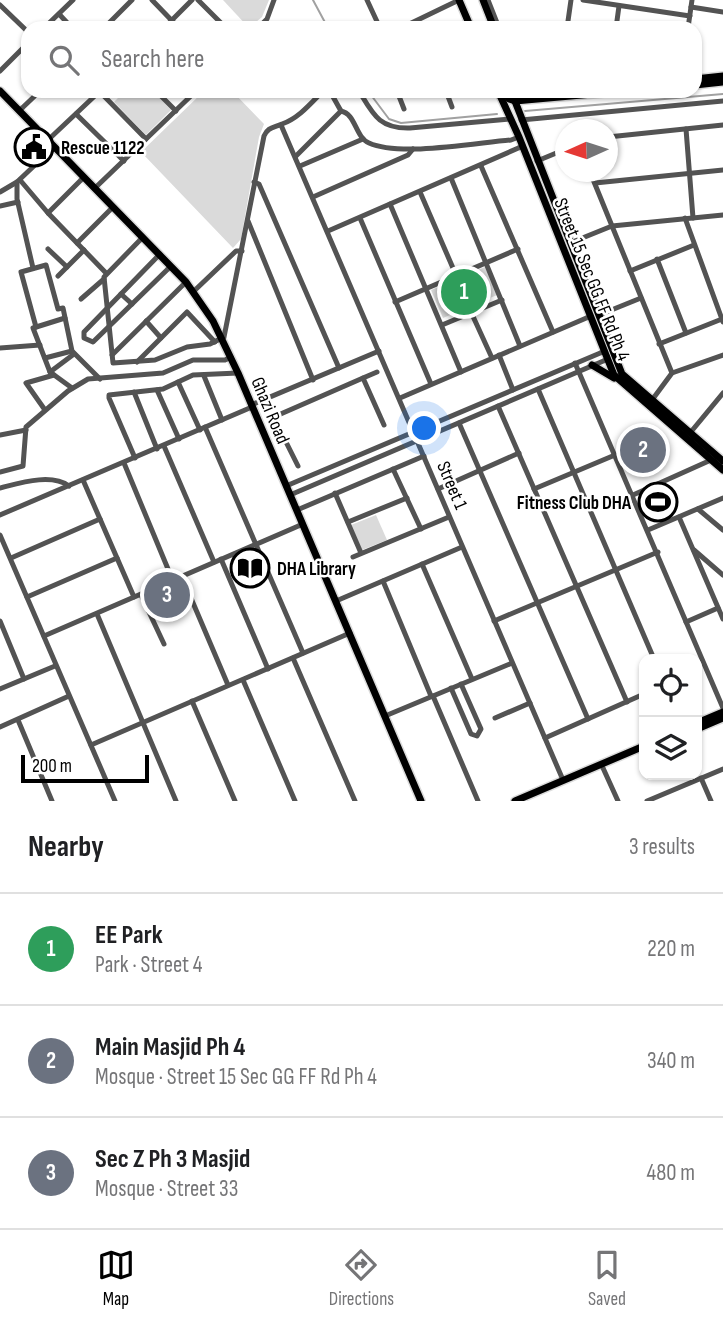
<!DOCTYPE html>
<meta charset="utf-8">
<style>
body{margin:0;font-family:"Sofia Sans Condensed",sans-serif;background:#f2f2f2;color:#202124}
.controls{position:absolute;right:21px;bottom:21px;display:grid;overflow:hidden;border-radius:14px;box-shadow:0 2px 5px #0004}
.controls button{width:63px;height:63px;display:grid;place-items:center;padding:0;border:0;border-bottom:2px solid #e0e0e0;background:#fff;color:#202124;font:35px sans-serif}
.compass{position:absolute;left:555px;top:119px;width:63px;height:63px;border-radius:50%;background:#fff;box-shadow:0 2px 5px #0004;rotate:267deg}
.scale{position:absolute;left:21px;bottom:18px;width:128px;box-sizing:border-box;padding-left:7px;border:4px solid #000;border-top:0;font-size:19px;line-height:24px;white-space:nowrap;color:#000;-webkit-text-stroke:5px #fff;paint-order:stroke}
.you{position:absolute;left:425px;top:429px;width:24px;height:24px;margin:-18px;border:5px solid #fff;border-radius:50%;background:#1a73e8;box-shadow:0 0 0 10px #1a73e833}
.badge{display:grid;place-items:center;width:46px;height:46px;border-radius:50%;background:#000;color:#fff;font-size:23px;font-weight:700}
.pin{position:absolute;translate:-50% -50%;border:4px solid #fff;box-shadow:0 2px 7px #0006}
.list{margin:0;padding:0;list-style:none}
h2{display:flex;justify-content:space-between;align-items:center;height:91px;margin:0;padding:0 28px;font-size:30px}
h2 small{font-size:23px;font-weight:400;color:#757577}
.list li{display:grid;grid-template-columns:46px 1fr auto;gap:21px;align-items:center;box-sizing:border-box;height:112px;padding:0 28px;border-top:2px solid #e0e0e0}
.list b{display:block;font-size:26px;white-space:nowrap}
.list p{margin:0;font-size:23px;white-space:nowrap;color:#757577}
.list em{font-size:23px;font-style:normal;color:#757577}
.icon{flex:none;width:38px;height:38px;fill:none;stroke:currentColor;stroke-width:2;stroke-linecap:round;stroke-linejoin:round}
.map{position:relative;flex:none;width:723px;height:801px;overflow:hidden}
.search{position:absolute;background:#fff;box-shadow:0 2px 5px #0004;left:21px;right:21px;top:21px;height:77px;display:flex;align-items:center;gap:18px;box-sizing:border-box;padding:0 24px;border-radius:21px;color:#757577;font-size:26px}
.sheet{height:427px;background:#fff}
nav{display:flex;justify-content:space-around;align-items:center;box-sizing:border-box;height:98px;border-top:2px solid #e0e0e0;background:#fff;font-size:19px;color:#757577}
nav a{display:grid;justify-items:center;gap:4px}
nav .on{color:#000}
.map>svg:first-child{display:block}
.green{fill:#dadada}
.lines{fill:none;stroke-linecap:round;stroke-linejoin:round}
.stream{stroke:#a1a1a1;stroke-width:2}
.major-casing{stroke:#dbdbdb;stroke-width:10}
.minor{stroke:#535353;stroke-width:5}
.major{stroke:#000;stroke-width:7}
.labels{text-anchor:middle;stroke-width:5;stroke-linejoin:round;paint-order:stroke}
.poi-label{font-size:19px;font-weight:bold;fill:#000;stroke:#fff;text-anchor:start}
.street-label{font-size:19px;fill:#000;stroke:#fff}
</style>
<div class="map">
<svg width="723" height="801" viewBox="0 0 723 801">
<rect width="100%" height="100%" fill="#fff"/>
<g class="green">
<polygon points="223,0 269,0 262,17 249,28"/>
<polygon points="125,91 153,91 171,110 146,135 114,102"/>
<polygon points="204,91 232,91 264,124 259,137 241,239 233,248 141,152"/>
<polygon points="485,267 497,295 443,318 431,290"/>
<polygon points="376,515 387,540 362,550 351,525"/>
</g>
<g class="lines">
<g class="stream">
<polyline points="313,0 328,28"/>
<polyline points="368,91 389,119 401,123 497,114"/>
<polyline points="525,111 723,94"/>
</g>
<defs>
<g id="major">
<polyline points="459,0 471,28"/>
<polyline points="483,0 494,28"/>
<polyline points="695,79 723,76"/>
<polyline points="695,85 723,82"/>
<polyline points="0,91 186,282 213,321 238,373 421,801"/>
<polyline points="498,91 519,137 614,375 723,470"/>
<polyline points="503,91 509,99 515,101 626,91"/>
<polyline points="511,91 622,374 723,461"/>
<polyline points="513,95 554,91"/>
<polyline points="592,365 614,378"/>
<polyline points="697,723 723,712"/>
<polyline points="697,729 723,718"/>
<polyline points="515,801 644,746"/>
</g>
</defs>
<use href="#major" class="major-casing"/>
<g class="minor">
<polyline points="152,0 179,28"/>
<polyline points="198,0 226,28"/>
<polyline points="367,0 380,28"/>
<polyline points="488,0 499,28"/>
<polyline points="583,0 690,16"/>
<polyline points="0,5 28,32"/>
<polyline points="691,7 723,12"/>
<polyline points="59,14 72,28"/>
<polyline points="44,28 73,0"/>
<polyline points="104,28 132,0"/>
<polyline points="164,28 192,0"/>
<polyline points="258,28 267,19 274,0"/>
<polyline points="401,28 459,0"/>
<polyline points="567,28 571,0"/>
<polyline points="616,28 619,6"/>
<polyline points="688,28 692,0"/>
<polyline points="0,71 28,43"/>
<polyline points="156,91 176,111"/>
<path d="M359 91C373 114 379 129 410 128L510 119"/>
<polyline points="397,91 404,109"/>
<polyline points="446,91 452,107"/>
<polyline points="100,92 146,139"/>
<polyline points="332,95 341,111"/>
<polyline points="19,111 40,91"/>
<polyline points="76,114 124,161"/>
<polyline points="521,120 723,101"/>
<polyline points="281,125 563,780"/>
<polyline points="686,129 693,218"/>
<polyline points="608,137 723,125"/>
<polyline points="48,140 100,91"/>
<path d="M296 156 341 111C356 114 355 137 369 143 400 157 475 143 511 140L519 137"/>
<polyline points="537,161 566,149"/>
<polyline points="300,166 363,139"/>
<polyline points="481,166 553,332"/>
<polyline points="590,172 672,373"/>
<polyline points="451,178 520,346"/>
<polyline points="20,180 48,213 106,273"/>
<polyline points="17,182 17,199 33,268"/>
<polyline points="254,182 259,184 339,368"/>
<polyline points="595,183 723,170"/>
<polyline points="95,188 196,91"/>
<polyline points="0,192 17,182 54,147"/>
<polyline points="420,192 456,275"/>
<polyline points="313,197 408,155 413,149"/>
<polyline points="390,204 461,372"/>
<polyline points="0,206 18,202"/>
<polyline points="48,213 84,177"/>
<polyline points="360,218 431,384"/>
<polyline points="685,218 723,322"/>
<polyline points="248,221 313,380"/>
<polyline points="328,231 523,146"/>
<path d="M143 237 104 277 113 363 155 360 187 347 210 344 224 337 264 136C268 127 273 128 282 124 299 118 311 103 323 91"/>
<polyline points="77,243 113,207"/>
<polyline points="570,243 612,226 723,215"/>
<polyline points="48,249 67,267"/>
<polyline points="657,259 686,333"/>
<polyline points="630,271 694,245"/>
<polyline points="58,276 84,250"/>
<polyline points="193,292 236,251 242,251"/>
<polyline points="121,294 84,332 84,338 93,342 171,266"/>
<polyline points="81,299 104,279"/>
<polyline points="395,302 518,249"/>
<polyline points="132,304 121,294 160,254"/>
<polyline points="471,312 492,358"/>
<polyline points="599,315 641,298"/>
<polyline points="65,318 33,328 50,372 72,388"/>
<polyline points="146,321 161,338"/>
<polyline points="442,325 502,300"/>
<polyline points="36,327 21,272 46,265 58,309 63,308 72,351 100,379"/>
<polyline points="659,344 722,319"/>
<polyline points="0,348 40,345"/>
<polyline points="112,355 186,282"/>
<polyline points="499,355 513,390"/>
<polyline points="45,358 72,351"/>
<polyline points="137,362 187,312 215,342"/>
<polyline points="575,363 723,708"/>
<polyline points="50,372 74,354"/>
<polyline points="204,376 222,420"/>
<polyline points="363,378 377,372"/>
<polyline points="178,382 200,430"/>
<polyline points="538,389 654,659"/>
<polyline points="157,390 179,439"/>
<polyline points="134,392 157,449"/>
<polyline points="400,398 591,316"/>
<polyline points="652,400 672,373 723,355"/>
<polyline points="251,405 379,351"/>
<polyline points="498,406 627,702"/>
<polyline points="45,410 26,383 54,375"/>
<polyline points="459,423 588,719"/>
<polyline points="205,427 303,653"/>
<polyline points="690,433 723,393"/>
<polyline points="0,435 26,430"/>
<polyline points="164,446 214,562"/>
<polyline points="135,458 109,398 109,395 163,389 193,375 238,373"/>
<polyline points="124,463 173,581"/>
<polyline points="298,466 279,428 276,416 363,378 384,425"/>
<polyline points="393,469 421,529"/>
<polyline points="0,472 23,466 26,427 68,391 88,379 163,373 193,360 225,360 231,357"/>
<polyline points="83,480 134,597"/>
<polyline points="286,486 605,351"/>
<path d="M0 488C20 483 51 473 69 486"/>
<polyline points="438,489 519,453"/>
<polyline points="534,489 615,455"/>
<polyline points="335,493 361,553"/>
<polyline points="290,495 608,359"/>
<polyline points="633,495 711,460"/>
<polyline points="698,509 723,530"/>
<polyline points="297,510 424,456"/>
<polyline points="0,515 252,407"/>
<polyline points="679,517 723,619"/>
<polyline points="348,522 407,498"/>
<polyline points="648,530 723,498"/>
<polyline points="0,535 115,801"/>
<polyline points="694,550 723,575"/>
<polyline points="353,557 449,517"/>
<polyline points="11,558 100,519"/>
<polyline points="221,559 268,669"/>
<polyline points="422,564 472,679"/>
<polyline points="182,577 228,685"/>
<polyline points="383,581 431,696"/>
<polyline points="141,595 164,644"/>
<polyline points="27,597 117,558"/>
<polyline points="336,601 462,547"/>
<polyline points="97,614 176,801"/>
<polyline points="0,621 24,679"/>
<polyline points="494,621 658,552"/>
<polyline points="686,622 718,608"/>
<polyline points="44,636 303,524"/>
<polyline points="293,658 355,801"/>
<polyline points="243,680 295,801"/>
<polyline points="451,688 471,734 477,736 481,729 461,684"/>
<polyline points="0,689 55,666"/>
<polyline points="433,696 478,801"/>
<polyline points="192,701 235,801"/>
<polyline points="385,716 512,663"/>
<polyline points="495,718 530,703"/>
<polyline points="18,720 52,801"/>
<polyline points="0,727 69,696"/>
<polyline points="545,738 644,694"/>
<polyline points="91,745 350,633"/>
<polyline points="603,768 618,801"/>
<polyline points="701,778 711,801"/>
<polyline points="647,801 723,769"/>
</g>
<use href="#major" class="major"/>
</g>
<defs>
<symbol id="civic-ring" viewBox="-11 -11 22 22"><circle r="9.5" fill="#fff" stroke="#000" stroke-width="1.5"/><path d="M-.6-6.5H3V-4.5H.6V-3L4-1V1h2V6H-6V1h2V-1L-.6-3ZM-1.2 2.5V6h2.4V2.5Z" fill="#000"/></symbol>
<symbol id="stadium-ring" viewBox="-11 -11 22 22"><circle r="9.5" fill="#fff" stroke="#000" stroke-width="1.5"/><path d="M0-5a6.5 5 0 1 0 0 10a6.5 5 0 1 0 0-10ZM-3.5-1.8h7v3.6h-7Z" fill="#000"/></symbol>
<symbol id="library-ring" viewBox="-11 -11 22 22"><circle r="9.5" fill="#fff" stroke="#000" stroke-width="1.5"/><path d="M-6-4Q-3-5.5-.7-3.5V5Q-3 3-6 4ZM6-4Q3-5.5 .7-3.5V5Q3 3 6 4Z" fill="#000"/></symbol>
</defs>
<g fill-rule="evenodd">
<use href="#civic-ring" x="12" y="125" width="44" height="44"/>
<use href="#stadium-ring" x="636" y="480" width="44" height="44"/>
<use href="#library-ring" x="228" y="546" width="44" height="44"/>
</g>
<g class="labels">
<g class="poi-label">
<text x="61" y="154">Rescue 1122</text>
<text x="631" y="509" text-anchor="end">Fitness Club DHA</text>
<text x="277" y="575">DHA Library</text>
</g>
<g class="street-label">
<text transform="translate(593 279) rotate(68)" y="7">Street 15 Sec GG FF Rd Ph 4</text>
<text transform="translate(271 410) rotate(67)" y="7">Ghazi Road</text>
<text transform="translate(453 485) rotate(67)" y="7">Street 1</text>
</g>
</g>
</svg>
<div class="controls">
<button><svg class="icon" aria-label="locate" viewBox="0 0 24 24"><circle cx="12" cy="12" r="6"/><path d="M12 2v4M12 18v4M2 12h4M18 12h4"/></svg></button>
<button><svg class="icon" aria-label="layers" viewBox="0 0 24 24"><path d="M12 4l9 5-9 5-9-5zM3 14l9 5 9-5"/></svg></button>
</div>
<svg class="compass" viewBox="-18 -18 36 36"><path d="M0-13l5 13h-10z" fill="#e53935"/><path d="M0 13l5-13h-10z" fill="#757577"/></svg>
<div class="scale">200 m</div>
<div class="you"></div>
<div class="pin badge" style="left:464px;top:292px;background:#2e9e5b">1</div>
<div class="pin badge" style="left:643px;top:450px;background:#6b7280">2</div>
<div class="pin badge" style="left:167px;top:595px;background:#6b7280">3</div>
<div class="search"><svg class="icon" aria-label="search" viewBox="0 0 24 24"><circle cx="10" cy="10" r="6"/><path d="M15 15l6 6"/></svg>Search here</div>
</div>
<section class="sheet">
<h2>Nearby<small>3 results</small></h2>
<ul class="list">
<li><span class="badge" style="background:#2e9e5b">1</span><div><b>EE Park</b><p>Park · Street 4</p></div><em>220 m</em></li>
<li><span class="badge" style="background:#6b7280">2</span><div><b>Main Masjid Ph 4</b><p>Mosque · Street 15 Sec GG FF Rd Ph 4</p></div><em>340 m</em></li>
<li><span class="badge" style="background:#6b7280">3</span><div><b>Sec Z Ph 3 Masjid</b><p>Mosque · Street 33</p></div><em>480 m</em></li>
</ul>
</section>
<nav>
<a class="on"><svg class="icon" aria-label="map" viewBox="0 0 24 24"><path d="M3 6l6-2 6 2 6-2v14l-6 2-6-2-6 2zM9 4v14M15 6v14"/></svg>Map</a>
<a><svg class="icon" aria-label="directions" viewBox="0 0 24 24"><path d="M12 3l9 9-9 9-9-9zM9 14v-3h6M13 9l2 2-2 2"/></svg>Directions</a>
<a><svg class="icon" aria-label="saved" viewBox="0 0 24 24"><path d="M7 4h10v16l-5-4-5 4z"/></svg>Saved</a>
</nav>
